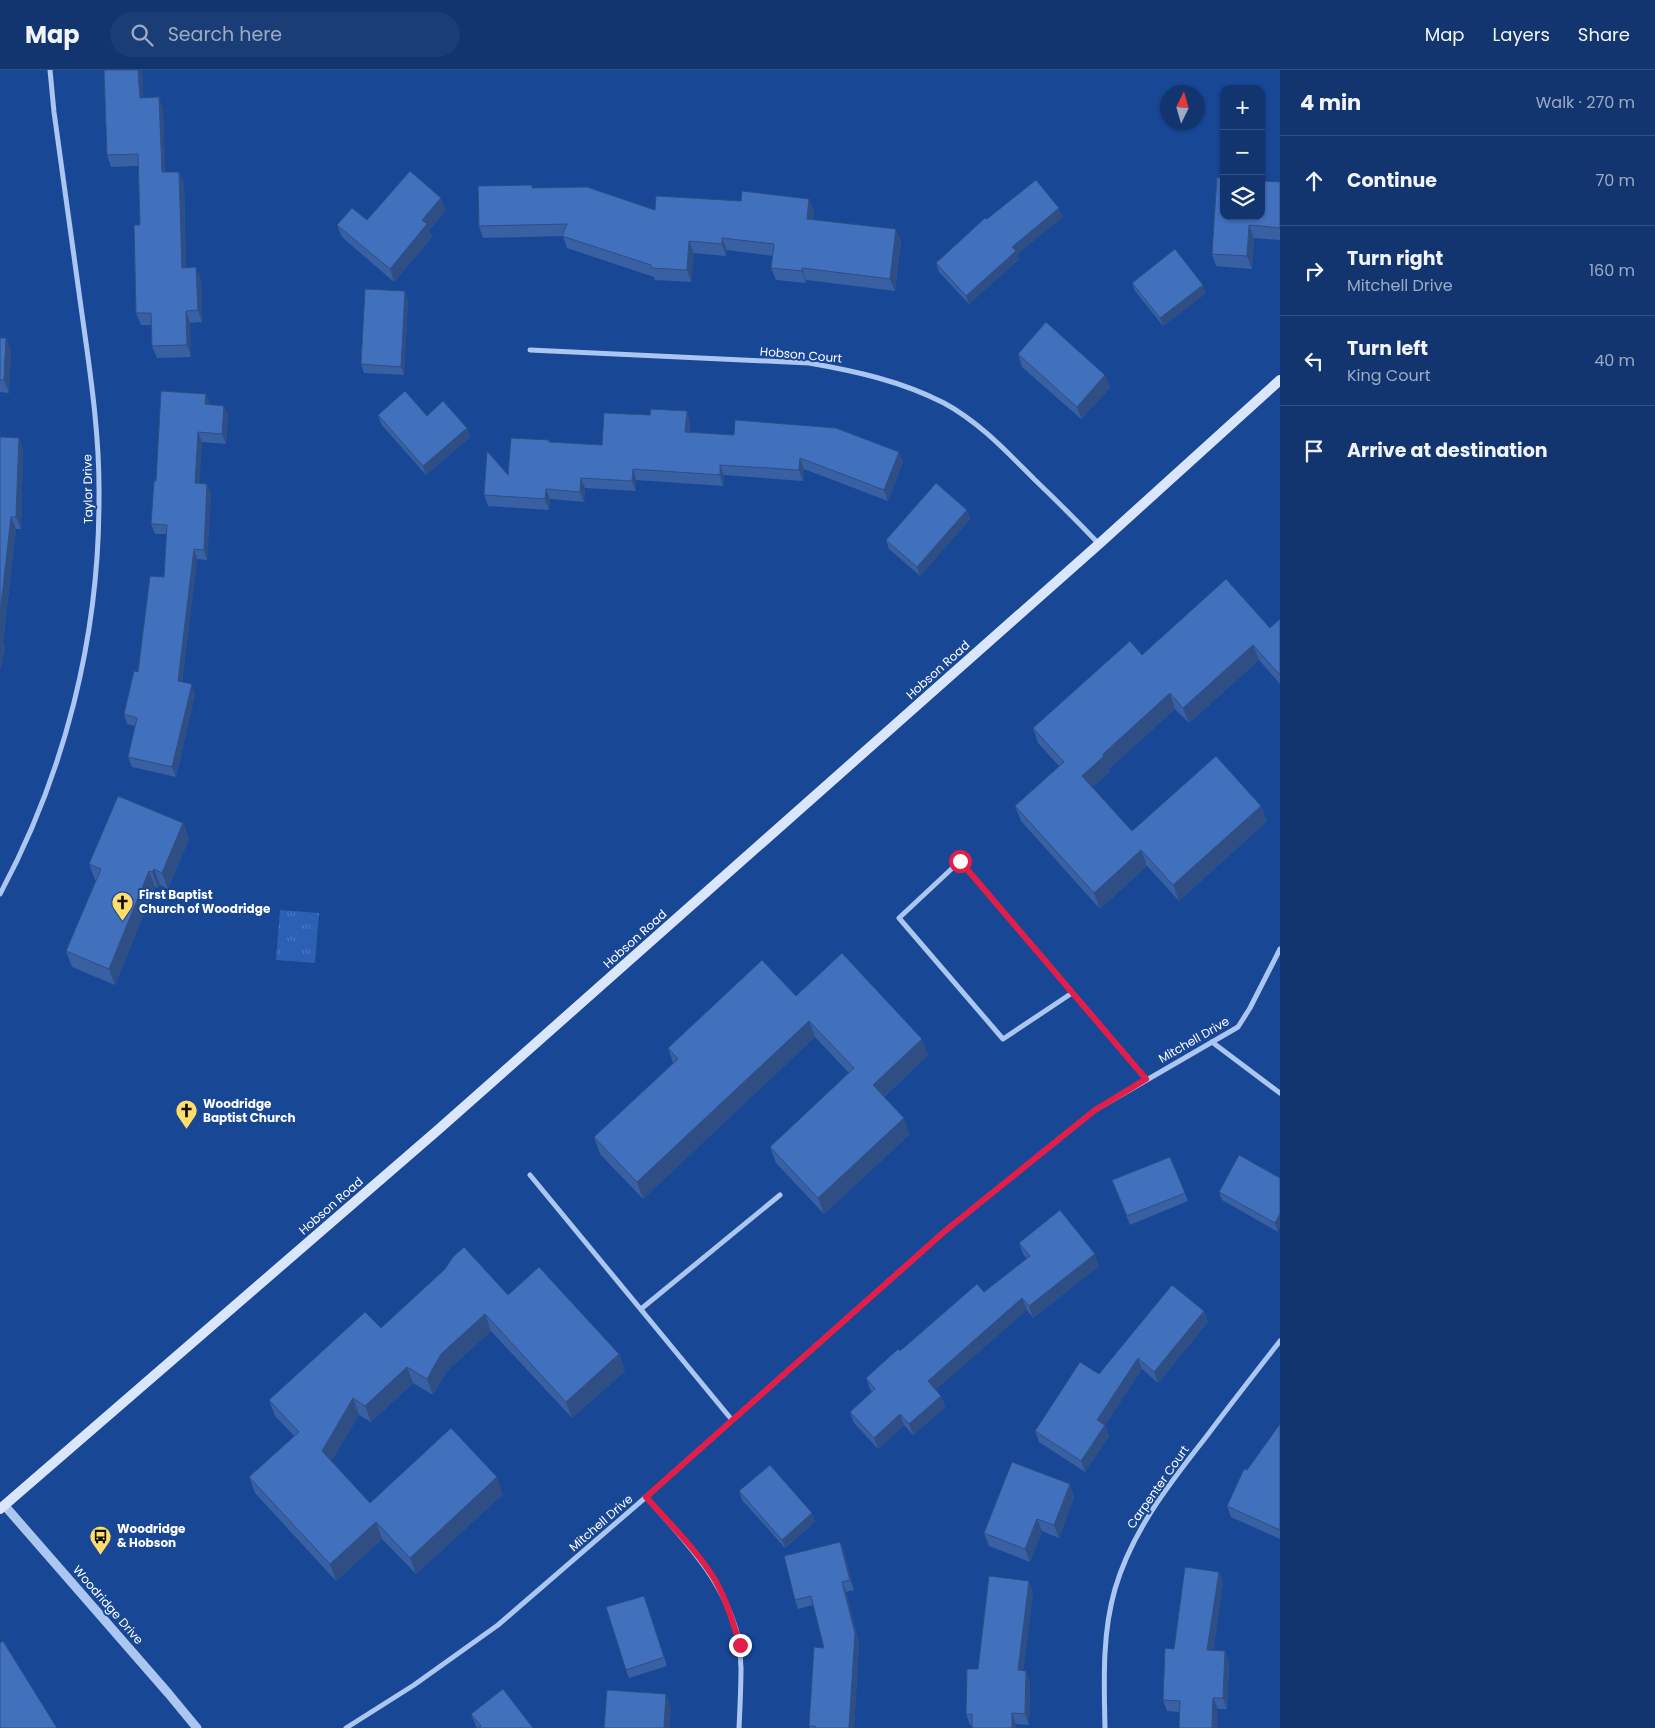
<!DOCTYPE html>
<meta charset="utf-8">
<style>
body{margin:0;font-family:Poppins,sans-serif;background:#1b3d75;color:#f1f3f6}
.controls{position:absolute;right:15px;top:15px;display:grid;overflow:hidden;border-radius:10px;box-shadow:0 1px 4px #0004}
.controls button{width:45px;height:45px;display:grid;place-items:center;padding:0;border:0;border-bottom:1px solid #315083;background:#123570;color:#f1f3f6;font:25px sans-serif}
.compass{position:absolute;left:1160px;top:15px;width:45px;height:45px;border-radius:50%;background:#123570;box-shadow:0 1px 4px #0004;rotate:5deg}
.stop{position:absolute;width:15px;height:15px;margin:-11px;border:4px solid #e11d48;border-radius:50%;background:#fff}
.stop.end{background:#e11d48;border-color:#fff;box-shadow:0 1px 5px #0008}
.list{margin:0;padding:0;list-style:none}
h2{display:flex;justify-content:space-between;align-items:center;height:65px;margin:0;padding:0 20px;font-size:21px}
h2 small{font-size:16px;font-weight:400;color:#9cabc3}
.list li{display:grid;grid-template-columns:32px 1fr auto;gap:15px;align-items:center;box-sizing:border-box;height:90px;padding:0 20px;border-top:1px solid #315083}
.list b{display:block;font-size:19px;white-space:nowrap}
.list p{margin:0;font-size:16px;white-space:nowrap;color:#9cabc3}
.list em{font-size:16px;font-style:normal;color:#9cabc3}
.icon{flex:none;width:28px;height:28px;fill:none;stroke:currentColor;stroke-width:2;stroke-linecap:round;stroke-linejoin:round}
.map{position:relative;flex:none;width:1280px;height:1658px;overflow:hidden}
header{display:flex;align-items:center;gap:30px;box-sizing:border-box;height:70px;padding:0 25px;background:#123570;border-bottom:1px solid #315083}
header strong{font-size:24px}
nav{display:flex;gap:28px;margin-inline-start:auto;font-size:18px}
.search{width:350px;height:45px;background:#1b3d75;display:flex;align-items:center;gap:12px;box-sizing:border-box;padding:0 18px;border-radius:28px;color:#9cabc3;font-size:19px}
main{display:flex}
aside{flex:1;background:#123570}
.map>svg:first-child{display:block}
.park{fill:url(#park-tufts)}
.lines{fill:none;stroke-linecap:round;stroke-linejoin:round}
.minor{stroke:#abc6f0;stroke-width:5}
.tertiary{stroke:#abc6f0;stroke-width:9}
.secondary{stroke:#d9e6fb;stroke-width:10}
.wall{fill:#3860a3}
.shaded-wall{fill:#2e4e84}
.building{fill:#4170bd;stroke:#2e4e84}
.route{stroke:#e11d48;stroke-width:6}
.labels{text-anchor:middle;stroke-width:4;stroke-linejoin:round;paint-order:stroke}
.street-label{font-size:12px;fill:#fff;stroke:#184796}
.poi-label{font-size:12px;font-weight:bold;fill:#fff;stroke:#184796;text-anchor:start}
</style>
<header>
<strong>Map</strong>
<div class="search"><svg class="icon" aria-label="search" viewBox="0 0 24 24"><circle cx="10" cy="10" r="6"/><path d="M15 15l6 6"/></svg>Search here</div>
<nav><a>Map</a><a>Layers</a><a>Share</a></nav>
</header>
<main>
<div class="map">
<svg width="1280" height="1658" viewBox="0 0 1280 1658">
<defs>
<pattern id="park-tufts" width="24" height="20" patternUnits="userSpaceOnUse" patternTransform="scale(1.25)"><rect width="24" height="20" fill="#2c60b4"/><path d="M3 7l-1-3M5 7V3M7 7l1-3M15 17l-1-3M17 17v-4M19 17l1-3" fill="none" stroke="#4c78bf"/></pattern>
</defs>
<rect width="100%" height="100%" fill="#184796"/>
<polygon class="park" points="280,840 319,843 315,893 276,890"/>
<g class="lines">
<g class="minor">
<path d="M530 280 809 293C855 301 901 311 944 333 979 352 1006 381 1034 409 1056 430 1078 452 1099 474"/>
<path d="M0 824C65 703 99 567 99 430 100 365 90 301 81 237 72 172 63 107 54 42L50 0"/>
<polyline points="1072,923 1003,969 899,848 960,791 1146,1009"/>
<polyline points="1212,972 1280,1023"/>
<polyline points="530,1105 732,1350"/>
<polyline points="641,1239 780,1125"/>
<path d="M646 1427C686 1472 726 1512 740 1574 741 1581 740 1589 741 1597 741 1617 740 1637 739 1658"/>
<polyline points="346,1658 414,1615 498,1555 646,1427 945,1161 1095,1040 1238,957 1250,938 1280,879"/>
<path d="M1105 1658C1104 1611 1102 1564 1115 1519 1132 1461 1169 1414 1206 1367 1230 1335 1255 1303 1280 1271"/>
</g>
<polyline class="tertiary" points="5,1436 168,1623 197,1658"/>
<polyline class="secondary" points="0,1439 439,1059 1099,474 1280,310"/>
</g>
<g class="wall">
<polygon points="104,0 142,0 143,28 163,39 165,102 179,102 184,114 186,198 201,209 202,252 190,253 191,287 157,288 152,276 151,255 141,255 136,243 140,155 138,96 111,97 107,85"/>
<polygon points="1280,112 1280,170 1254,168 1252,199 1216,196 1212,184"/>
<polygon points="533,118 655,140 814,140 813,149 901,171 895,221 806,210 806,213 776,210 771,198 773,186 727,180 726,186 694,183 691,212 655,210 654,207 567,178 563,166 483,168 479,156"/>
<polygon points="446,140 429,160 432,167 394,212 342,167 337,155"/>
<polygon points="1063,147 1017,184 1019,189 969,234 939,202 936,193 987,149"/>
<polygon points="1132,213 1206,223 1163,256 1135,221"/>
<polygon points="408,230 404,305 364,303 361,294"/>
<polygon points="0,268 6,268 11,280 9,323 0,322"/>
<polygon points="1018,284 1105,305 1110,318 1081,349 1022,297"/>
<polygon points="206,324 210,335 224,336 228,345 226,374 202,372 199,413 207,414 211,423 207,490 197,489 182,612 195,624 176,707 132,697 128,687 135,656 127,654 124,644 138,602 164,507 167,464 155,464 151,454 156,411"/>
<polygon points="687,341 690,352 690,362 899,382 903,392 888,431 804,399 803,411 724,405 723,416 636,410 636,421 585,418 584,432 550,429 549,440 488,436 484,425 550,372 602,375 650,345"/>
<polygon points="378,345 427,346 467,358 470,367 426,405 381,354"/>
<polygon points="0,367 19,368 23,380 21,459 16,459 3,572 5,578 0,600"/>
<polygon points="967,440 970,449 920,506 889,479 886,470"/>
<polygon points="1280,549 1280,614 1259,590 1189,653 1175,639 1109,699 1110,702 1092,717 1132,761 1261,736 1267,751 1179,831 1147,796 1100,839 1021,751 1015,736 1059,696 1038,673 1033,658 1142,585 1270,558"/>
<polygon points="183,753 189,769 168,819 160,815 158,818 155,817 115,915 72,897 66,881 96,811 95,810 89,794"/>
<polygon points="796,926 928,985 884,1027 910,1064 824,1144 776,1093 770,1077 849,1003 815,967 643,1129 600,1084 594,1067 673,993 668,978"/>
<polygon points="1280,1108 1278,1162 1222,1130 1219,1122"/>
<polygon points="1112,1110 1185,1123 1188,1131 1130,1155"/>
<polygon points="1019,1173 1099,1196 1033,1248 1027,1240 935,1320 941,1326 945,1337 913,1365 904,1355 878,1379 854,1353 850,1342 872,1322 870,1319 866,1308 900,1281 984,1222 1027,1189 1023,1184"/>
<polygon points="508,1225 619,1284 625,1301 572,1348 491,1261 447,1301 433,1325 413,1313 371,1352 359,1345 331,1391 370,1433 503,1424 416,1504 382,1469 336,1511 255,1423 249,1407 294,1366 275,1346 269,1330 381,1258"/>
<polygon points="1204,1241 1208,1252 1158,1313 1142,1299 1105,1355 1109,1366 1085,1402 1039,1372 1035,1361 1099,1304"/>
<polygon points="1280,1354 1280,1469 1231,1447 1227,1436 1247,1400"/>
<polygon points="1070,1414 1074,1427 1059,1468 1042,1461 1030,1492 989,1476 984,1463"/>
<polygon points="739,1421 812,1443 815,1452 785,1478 742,1430"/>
<polygon points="840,1472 844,1482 854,1520 846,1522 859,1573 854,1658 810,1658 809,1656 824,1578 813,1535 798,1539 795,1530"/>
<polygon points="1219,1502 1223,1513 1213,1580 1225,1581 1229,1593 1227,1639 1218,1639 1180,1642 1167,1641 1163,1630 1174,1579"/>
<polygon points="1033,1522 1023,1601 1026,1601 1030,1612 1029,1655 1016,1654 1016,1658 972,1658 972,1655 970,1655 966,1644 978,1599"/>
<polygon points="647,1534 667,1596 629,1608 626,1600"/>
<polygon points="471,1644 533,1658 477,1658"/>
</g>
<g class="shaded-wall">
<polygon points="138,0 142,0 144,40 140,28"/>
<polygon points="159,27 163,39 166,114 162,102"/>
<polygon points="179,102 184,114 186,210 182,198"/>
<polygon points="441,128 446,140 429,160 432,167 394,212 390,199 422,150"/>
<polygon points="809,129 814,140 811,161 807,149"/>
<polygon points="1059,138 1063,147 1017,184 1019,189 969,234 966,226 1012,177"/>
<polygon points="1249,155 1254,168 1252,199 1247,186"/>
<polygon points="896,159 901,171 895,221 890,209"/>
<polygon points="722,168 727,180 726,186 722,174"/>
<polygon points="689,171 694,183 691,212 687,200"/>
<polygon points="196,197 201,209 202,252 198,240"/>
<polygon points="802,198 806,210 806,213 802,201"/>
<polygon points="1203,215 1206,223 1163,256 1160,248"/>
<polygon points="405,221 408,230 404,305 401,297"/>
<polygon points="186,241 190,253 191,287 187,275"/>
<polygon points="6,268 11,280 9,323 4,310"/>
<polygon points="1105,305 1110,318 1081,349 1077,337"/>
<polygon points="206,324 210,334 209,344 205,334"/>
<polygon points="224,336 228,345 226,374 222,364"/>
<polygon points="687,341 690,352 689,372 685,362"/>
<polygon points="467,358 470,367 426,405 423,396"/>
<polygon points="198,362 202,372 199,423 195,413"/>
<polygon points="19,368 23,380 21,459 16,447"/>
<polygon points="899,382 903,392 888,431 884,420"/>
<polygon points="800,388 804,399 803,411 799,400"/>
<polygon points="720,395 724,405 723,416 720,405"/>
<polygon points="633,399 636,410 636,421 632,411"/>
<polygon points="581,408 585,418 584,432 580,422"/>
<polygon points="207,414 211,423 207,490 204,480"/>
<polygon points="546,419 550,429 549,440 545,429"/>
<polygon points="967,440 970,449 920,506 917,497"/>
<polygon points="11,447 16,459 3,572 5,578 0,600 0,544"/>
<polygon points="194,479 197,489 181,621 178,611"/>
<polygon points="1253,575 1259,590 1189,653 1183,638"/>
<polygon points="192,614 195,624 176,707 172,697"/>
<polygon points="1170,623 1175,639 1109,699 1110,702 1088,722 1082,706 1103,684"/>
<polygon points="1261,736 1267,751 1179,831 1173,815"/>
<polygon points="183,753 189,769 168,819 162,803"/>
<polygon points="1141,780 1147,796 1100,839 1094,823"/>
<polygon points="154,799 160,815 158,818 152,802"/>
<polygon points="149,801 155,817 115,915 109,899"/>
<polygon points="809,951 815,967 643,1129 637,1112"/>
<polygon points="922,969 928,985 879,1031 873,1015"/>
<polygon points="904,1048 910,1064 824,1144 818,1128"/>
<polygon points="1280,1144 1280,1158 1278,1162 1275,1153"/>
<polygon points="1095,1184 1099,1196 1033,1248 1029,1236"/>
<polygon points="1022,1228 1027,1240 932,1323 928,1311"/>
<polygon points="1204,1241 1208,1252 1158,1313 1154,1302"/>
<polygon points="485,1244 491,1261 447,1301 433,1325 427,1309 441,1284"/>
<polygon points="619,1284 625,1301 572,1348 566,1332"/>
<polygon points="1138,1288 1142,1299 1101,1361 1097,1350"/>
<polygon points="407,1297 413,1313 371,1352 365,1336"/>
<polygon points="941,1326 945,1337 913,1365 909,1354"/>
<polygon points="353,1328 359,1345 328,1397 322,1381"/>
<polygon points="900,1344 904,1355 878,1379 874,1368"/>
<polygon points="1105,1355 1109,1366 1085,1402 1081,1391"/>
<polygon points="497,1407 503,1424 416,1504 410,1488"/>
<polygon points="1070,1414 1074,1427 1059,1468 1054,1455"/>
<polygon points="812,1443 815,1452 785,1478 782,1470"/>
<polygon points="1037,1449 1042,1461 1030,1492 1025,1479"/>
<polygon points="376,1452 382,1469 336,1511 330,1494"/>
<polygon points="840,1472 844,1482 854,1520 850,1510"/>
<polygon points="1219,1502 1223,1513 1212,1592 1207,1580"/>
<polygon points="1029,1511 1033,1522 1022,1611 1018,1600"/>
<polygon points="842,1512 846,1522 859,1573 854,1658 849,1658"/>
<polygon points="1225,1581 1229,1593 1227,1639 1223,1628"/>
<polygon points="1026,1601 1030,1612 1029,1655 1025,1644"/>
<polygon points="666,1624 671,1637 670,1658 664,1658"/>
<polygon points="1213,1628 1218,1639 1217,1658 1212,1658"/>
<polygon points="1012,1643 1016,1654 1016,1658 1012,1658"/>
</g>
<g class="building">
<polygon points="104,0 138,0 140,28 159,27 162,102 179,102 182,198 196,197 198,240 186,241 187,275 152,276 151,243 136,243 134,155 140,155 138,84 107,85"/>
<polygon points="410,101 441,128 422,150 427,154 390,199 337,155 352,138 367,150"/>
<polygon points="1217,107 1224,108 1224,146 1261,146 1261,111 1280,112 1280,158 1249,155 1247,186 1212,184"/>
<polygon points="1036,110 1059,138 1012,177 1016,181 966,226 936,193 985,148 987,149"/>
<polygon points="532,115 532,118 587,117 655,140 656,126 741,131 742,121 809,129 807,149 896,159 890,209 802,198 802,201 771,198 774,174 722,168 722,174 689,171 687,200 651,198 651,195 562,166 567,154 479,156 478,116"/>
<polygon points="1175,179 1203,215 1160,248 1132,213"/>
<polygon points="365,219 405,221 401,297 361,294"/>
<polygon points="1046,252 1105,305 1077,337 1018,284"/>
<polygon points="0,268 6,268 4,310 0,310"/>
<polygon points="161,321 206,324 205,334 224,336 222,364 198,362 195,413 207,414 204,480 194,479 178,611 192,614 172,697 128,687 137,648 124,644 134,601 138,602 150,506 164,507 167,455 151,454 154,411 156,411"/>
<polygon points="405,321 427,346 443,331 467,358 423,396 378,345"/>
<polygon points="651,339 687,341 685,362 734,365 735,350 836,358 899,382 884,420 800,388 799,400 720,395 720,405 633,399 632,411 581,408 580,422 546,419 545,429 484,425 487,381 508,405 511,368 549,370 549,372 602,375 604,343 650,345"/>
<polygon points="0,367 19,368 16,447 11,447 0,544"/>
<polygon points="936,413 967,440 917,497 886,470"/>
<polygon points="1226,509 1270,558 1280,549 1280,605 1253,575 1183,638 1170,623 1103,684 1104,686 1082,706 1132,761 1216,686 1261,736 1173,815 1141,780 1094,823 1015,736 1064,692 1033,658 1130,571 1142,585"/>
<polygon points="118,726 183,753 162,803 154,799 152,802 149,801 109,899 66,881 101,799 89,794"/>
<polygon points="842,883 922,969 873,1015 904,1048 818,1128 770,1077 854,998 809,951 637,1112 594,1067 678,989 668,978 762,890 796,926"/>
<polygon points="1239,1085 1280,1108 1280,1144 1275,1153 1219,1122"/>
<polygon points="1170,1087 1185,1123 1127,1146 1112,1110"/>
<polygon points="1060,1140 1095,1184 1029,1236 1022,1228 928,1311 941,1326 909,1354 900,1344 874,1368 850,1342 875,1319 866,1308 898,1279 900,1281 977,1214 984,1222 1030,1186 1019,1173"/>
<polygon points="464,1177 508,1225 539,1197 619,1284 566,1332 485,1244 441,1284 427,1309 407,1297 365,1336 353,1328 322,1381 370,1433 451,1358 497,1407 410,1488 376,1452 330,1494 249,1407 299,1362 269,1330 365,1242 381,1258 445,1199 453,1187"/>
<polygon points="1172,1215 1204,1241 1154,1302 1138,1288 1097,1350 1105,1355 1081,1391 1035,1361 1080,1292 1099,1304"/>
<polygon points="1280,1354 1280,1460 1227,1436 1244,1399 1247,1400"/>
<polygon points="1012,1392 1070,1414 1054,1455 1037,1449 1025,1479 984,1463"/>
<polygon points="770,1395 812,1443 782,1470 739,1421"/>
<polygon points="840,1472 850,1510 842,1512 855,1563 849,1658 815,1658 815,1656 809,1656 814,1577 824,1578 811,1526 795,1530 784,1486"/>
<polygon points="1185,1497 1219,1502 1207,1580 1225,1581 1223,1628 1213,1628 1212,1658 1179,1658 1180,1631 1163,1630 1165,1578 1174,1579"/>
<polygon points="989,1506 1029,1511 1018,1600 1026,1601 1025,1644 1012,1643 1012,1658 972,1658 972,1644 966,1644 967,1599 978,1599"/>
<polygon points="644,1526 664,1587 626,1600 606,1537"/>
<polygon points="3,1571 57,1658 0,1658 0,1573"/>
<polygon points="503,1619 533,1658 478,1658 481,1656 471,1644"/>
<polygon points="607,1620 666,1624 664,1658 604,1658"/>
</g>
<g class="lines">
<path class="route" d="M740 1575C733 1553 727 1531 715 1510 697 1480 669 1453 646 1427L945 1161 1095 1040 1146 1009 960 791"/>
</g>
<defs>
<symbol id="church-pin" viewBox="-11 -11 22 30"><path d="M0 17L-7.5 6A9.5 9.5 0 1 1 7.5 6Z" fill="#ffdd6a" stroke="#184796"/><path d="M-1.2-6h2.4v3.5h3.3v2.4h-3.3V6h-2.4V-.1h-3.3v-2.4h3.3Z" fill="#111"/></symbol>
<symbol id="bus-pin" viewBox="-11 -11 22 30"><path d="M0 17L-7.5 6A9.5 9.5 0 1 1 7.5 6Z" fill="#ffdd6a" stroke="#184796"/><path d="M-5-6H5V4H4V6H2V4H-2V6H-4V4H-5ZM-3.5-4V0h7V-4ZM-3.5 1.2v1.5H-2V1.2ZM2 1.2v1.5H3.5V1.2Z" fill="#111"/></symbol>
</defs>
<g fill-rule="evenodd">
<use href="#church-pin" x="110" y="820" width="25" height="34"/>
<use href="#church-pin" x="174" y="1028" width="25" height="34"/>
<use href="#bus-pin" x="88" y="1454" width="25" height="34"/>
</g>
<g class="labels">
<g class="street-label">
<text transform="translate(801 285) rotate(5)" y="4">Hobson Court</text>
<text transform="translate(88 419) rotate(-91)" y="4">Taylor Drive</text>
<text transform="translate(938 600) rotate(-42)" y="4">Hobson Road</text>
<text transform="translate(635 869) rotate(-42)" y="4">Hobson Road</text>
<text transform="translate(1194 970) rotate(-30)" y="4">Mitchell Drive</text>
<text transform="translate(331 1136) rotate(-41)" y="4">Hobson Road</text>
<text transform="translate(1158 1417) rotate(-55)" y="4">Carpenter Court</text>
<text transform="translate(601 1453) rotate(-41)" y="4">Mitchell Drive</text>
<text transform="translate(108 1535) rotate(49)" y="4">Woodridge Drive</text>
</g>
<g class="poi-label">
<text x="139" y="829">First Baptist<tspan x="139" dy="14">Church of Woodridge</tspan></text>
<text x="203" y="1038">Woodridge<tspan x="203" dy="14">Baptist Church</tspan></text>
<text x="117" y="1463">Woodridge<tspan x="117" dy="14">&amp; Hobson</tspan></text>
</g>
</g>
</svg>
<div class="controls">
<button>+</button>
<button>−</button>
<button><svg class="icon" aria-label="layers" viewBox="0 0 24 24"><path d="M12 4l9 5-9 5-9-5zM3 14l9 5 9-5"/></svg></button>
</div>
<svg class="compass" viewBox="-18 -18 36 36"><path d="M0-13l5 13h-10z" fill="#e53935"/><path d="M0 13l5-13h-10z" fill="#9cabc3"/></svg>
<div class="stop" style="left:960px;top:791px"></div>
<div class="stop end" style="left:740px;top:1575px"></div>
</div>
<aside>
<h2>4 min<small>Walk · 270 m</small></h2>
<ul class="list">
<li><svg class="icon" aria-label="ahead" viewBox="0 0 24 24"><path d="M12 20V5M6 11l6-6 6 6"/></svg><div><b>Continue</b></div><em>70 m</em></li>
<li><svg class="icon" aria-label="right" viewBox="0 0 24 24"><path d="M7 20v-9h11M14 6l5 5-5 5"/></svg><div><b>Turn right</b><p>Mitchell Drive</p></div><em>160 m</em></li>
<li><svg class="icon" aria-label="left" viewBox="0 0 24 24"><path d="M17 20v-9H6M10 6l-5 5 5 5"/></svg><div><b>Turn left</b><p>King Court</p></div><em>40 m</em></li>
<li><svg class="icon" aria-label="arrive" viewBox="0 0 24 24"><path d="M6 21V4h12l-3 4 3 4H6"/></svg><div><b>Arrive at destination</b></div></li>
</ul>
</aside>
</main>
